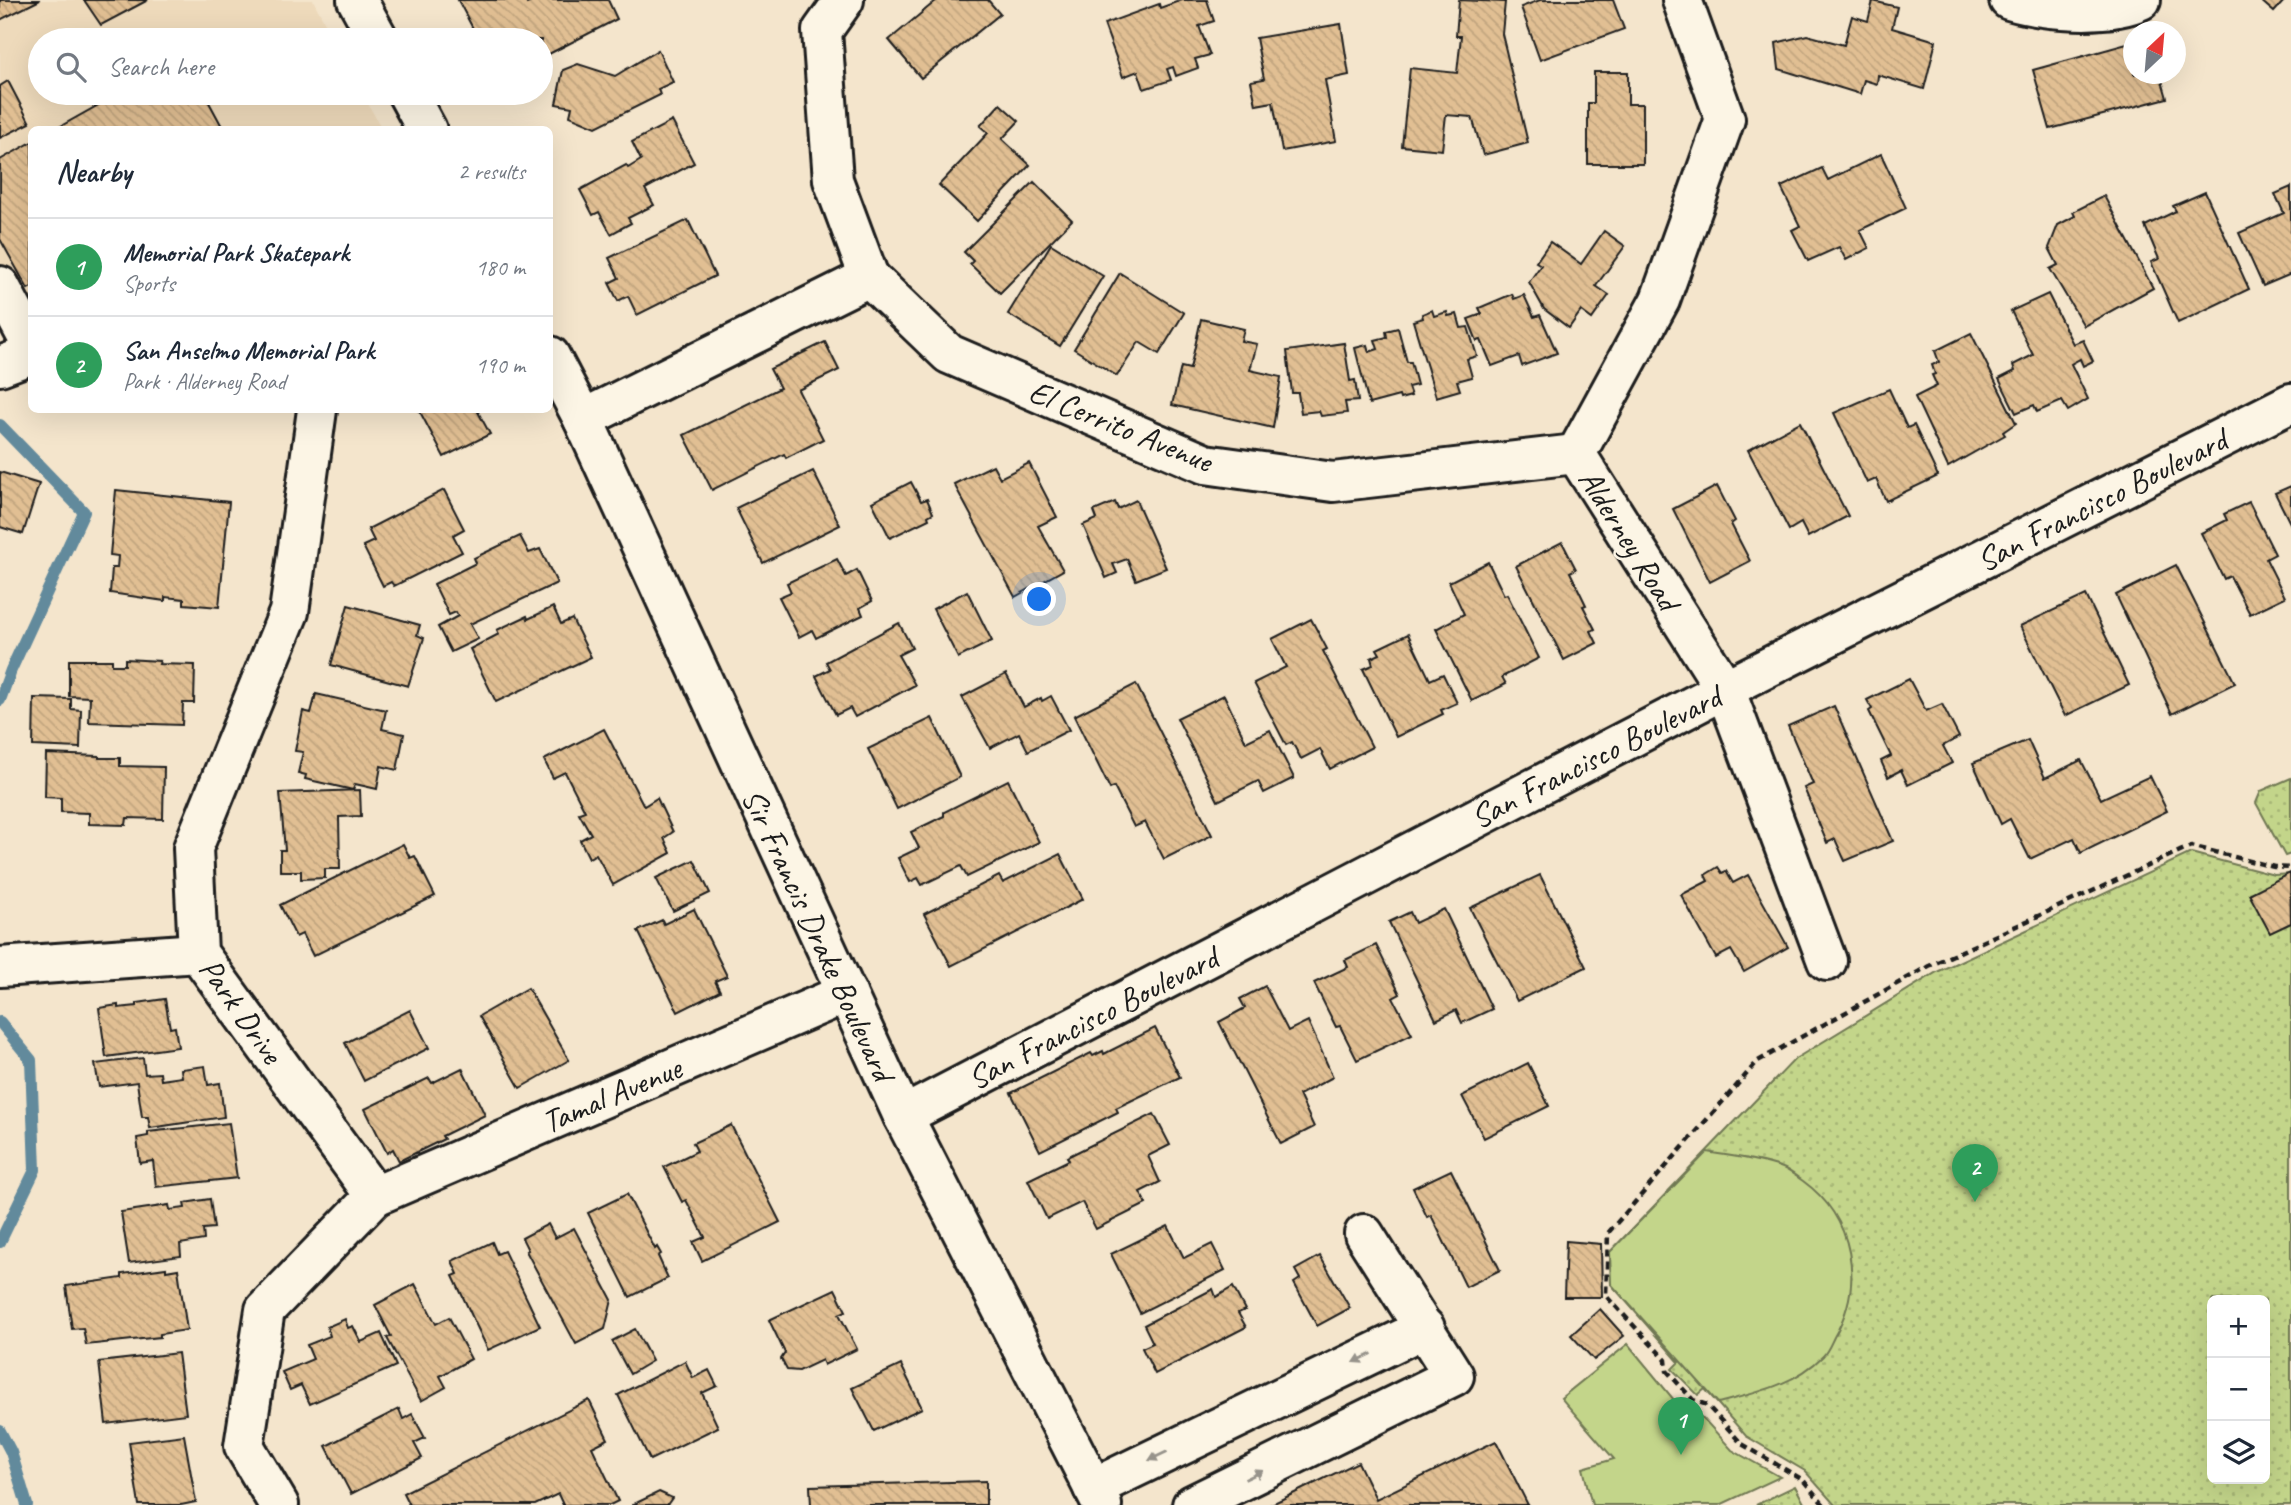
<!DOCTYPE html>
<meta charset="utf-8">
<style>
body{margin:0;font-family:Caveat,sans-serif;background:#f6f6f7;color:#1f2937}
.controls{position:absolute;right:21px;bottom:21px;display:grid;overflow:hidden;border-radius:10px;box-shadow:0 7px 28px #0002}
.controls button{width:63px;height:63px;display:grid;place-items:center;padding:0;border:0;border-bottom:2px solid #e0e1e3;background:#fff;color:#1f2937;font:35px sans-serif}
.compass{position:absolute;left:2123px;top:21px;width:63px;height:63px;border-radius:50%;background:#fff;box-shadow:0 7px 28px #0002;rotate:26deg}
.you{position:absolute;left:1040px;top:600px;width:24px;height:24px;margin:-18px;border:5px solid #fff;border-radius:50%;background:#1a73e8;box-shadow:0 0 0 10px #1a73e833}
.badge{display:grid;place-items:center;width:46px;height:46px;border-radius:50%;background:#1c1c1c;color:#fff;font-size:23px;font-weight:700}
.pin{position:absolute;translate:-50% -58px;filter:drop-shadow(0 2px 4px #0008)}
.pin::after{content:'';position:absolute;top:37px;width:24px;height:21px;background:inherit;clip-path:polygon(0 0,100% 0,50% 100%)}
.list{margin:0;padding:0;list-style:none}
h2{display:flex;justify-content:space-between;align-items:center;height:91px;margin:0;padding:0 28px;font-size:30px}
h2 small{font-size:23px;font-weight:400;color:#747a83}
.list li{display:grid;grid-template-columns:46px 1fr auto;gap:21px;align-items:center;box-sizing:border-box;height:98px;padding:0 28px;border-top:2px solid #e0e1e3}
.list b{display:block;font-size:26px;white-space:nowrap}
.list p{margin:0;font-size:23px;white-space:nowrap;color:#747a83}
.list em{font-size:23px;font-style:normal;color:#747a83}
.icon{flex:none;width:38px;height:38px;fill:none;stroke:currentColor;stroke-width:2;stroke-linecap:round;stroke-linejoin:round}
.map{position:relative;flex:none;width:2291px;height:1505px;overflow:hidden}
.search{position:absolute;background:#fff;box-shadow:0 7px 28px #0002;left:28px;top:28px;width:525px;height:77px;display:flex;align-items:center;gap:18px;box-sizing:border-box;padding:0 24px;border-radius:38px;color:#747a83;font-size:26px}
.panel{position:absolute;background:#fff;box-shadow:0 7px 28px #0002;left:28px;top:126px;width:525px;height:287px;border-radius:10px}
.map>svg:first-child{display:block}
.built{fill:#eedabb}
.grass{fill:url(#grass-dots);stroke:#707853;stroke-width:2;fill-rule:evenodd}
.garden{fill:#c3d58a;stroke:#707853;stroke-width:2}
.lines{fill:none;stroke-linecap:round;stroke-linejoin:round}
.stream{stroke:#628a9c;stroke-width:12}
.building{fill:url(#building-back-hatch);stroke:#1c1c1c;stroke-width:2}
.minor-casing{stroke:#1c1c1c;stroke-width:44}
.major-casing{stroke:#1c1c1c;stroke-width:44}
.path{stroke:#1c1c1c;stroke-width:4.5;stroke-dasharray:7 5;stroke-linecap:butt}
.minor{stroke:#fcf5e5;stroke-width:38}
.major{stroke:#fcf5e5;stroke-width:38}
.oneway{fill:#97938b}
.labels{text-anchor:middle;stroke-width:5;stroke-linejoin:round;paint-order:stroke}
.street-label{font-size:33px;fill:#1c1c1c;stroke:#fcf5e5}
</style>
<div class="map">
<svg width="2291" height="1505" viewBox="0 0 2291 1505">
<defs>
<pattern id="grass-dots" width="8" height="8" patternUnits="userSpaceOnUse" patternTransform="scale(1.75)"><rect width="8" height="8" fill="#c3d58a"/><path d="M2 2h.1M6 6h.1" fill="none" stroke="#a7b676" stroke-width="1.8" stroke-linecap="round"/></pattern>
<pattern id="building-back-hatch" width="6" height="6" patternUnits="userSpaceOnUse" patternTransform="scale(1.75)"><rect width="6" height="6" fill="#e1bf93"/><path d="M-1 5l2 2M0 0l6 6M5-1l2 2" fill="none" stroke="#c0a47e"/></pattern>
</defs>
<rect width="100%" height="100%" fill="#f4e5cc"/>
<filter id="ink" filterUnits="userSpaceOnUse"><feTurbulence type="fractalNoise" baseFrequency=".0143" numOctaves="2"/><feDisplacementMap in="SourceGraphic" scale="14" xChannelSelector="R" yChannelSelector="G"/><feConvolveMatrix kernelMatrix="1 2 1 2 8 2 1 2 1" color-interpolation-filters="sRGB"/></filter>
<g filter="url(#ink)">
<polygon class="built" points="0,0 313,0 334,40 40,40 40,93 362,93 382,129 32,130 31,310 0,322"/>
<g class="grass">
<polygon points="2291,778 2291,854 2285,856 2256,803 2261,791"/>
<path d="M2191 853 2274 875 2291 874V1505H1835L1805 1471 1746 1436 1705 1389 1698 1395 1672 1369 1679 1362 1611 1284 1610 1252 1795 1059 1937 972ZM2212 1300H2265V1479H2212Z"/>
<polygon points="1795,1486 1805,1505 1756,1505"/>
</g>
<g class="garden">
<path d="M1707 1152C1729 1156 1765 1160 1785 1169 1791 1172 1797 1177 1803 1181 1854 1218 1865 1284 1834 1337 1831 1343 1828 1351 1823 1356 1795 1385 1755 1393 1718 1403L1611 1284 1610 1252Z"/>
<polygon points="1628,1344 1683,1411 1703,1418 1732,1450 1780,1477 1720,1505 1592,1505 1583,1468 1614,1459 1561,1398"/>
</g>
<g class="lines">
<g class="stream">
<polyline points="0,425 84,512 11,670 0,700"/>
<polyline points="0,1022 31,1060 35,1170 0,1242"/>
<polyline points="0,1431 11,1452 27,1505"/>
</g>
</g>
<g class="building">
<polygon points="0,0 40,0 0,20"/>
<polygon points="84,0 148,0 101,25"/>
<polygon points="458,0 525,0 527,4 535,0 608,0 617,19 541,58 541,40 479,40"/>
<polygon points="937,0 988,0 1000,14 921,78 889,40"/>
<polygon points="1182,0 1207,0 1214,21 1199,26 1210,55 1195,59 1198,68 1176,76 1173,67 1167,69 1171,80 1144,89 1138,71 1123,77 1104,24 1159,4 1160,8"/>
<polygon points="1459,0 1505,2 1502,34 1528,143 1483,155 1472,117 1446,115 1442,150 1402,146 1410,68 1457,73 1461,36 1456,36"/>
<polygon points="1540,0 1613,0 1624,29 1540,60 1521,7"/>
<polygon points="2260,0 2285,0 2274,12"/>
<polygon points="1873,1 1897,7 1892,28 1936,41 1924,89 1878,75 1877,84 1864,80 1860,94 1779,69 1776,43 1807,35 1844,45 1852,16 1868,21"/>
<polygon points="1341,24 1349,75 1325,80 1336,141 1282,151 1273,102 1256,105 1251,81 1264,79 1256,38"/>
<polygon points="2134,42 2134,74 2160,74 2167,98 2050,129 2033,70"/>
<polygon points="658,50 673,82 658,89 660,95 596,127 570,116 572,107 556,104 563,70 578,64 615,76"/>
<polygon points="1594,72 1628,72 1628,104 1643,104 1643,164 1588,164 1588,103 1594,103"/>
<polygon points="8,81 30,123 0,138 0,86"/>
<polygon points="120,93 204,93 224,130 54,130"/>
<polygon points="1000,104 1019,121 1002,139 1030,165 977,221 939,185 988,133 980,126"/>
<polygon points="672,121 694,163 645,189 654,205 628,218 631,223 611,234 599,212 593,215 580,190 626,165 628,168 641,160 632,142"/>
<polygon points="32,142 32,287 28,289 0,239 0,160"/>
<polygon points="1881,154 1906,208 1860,230 1869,248 1846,260 1839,247 1808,261 1792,230 1800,226 1781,187 1822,168 1828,180"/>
<polygon points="1034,182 1072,220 1000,293 970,264 973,261 964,252"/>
<polygon points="2291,187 2291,274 2263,286 2239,233 2284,213 2275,194"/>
<polygon points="2205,192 2249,289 2178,323 2151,262 2159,259 2145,226 2176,211 2173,206"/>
<polygon points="2104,196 2153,288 2084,326 2050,269 2058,265 2049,248 2058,225 2075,216 2073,212"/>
<polygon points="688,220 715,276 637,315 628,296 618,301 609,283 619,278 609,258"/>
<polygon points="1604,231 1625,246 1596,286 1609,295 1592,319 1581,311 1569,328 1544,309 1529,282 1541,265 1536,262 1550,242 1581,264"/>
<polygon points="1051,244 1103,276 1060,346 1008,314"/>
<polygon points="1120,273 1184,313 1159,354 1139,342 1117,376 1074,349"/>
<polygon points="1512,294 1514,299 1524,295 1534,317 1540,315 1557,353 1522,366 1519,356 1492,366 1481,340 1477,341 1468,319 1482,314 1479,308"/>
<polygon points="2048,294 2073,344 2083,340 2093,361 2083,366 2080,359 2071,364 2088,399 2068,411 2062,401 2037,412 2034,405 2016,413 1999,379 2015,371 2013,365 2033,355 2011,311"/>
<polygon points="1432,310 1434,316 1447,312 1448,316 1457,314 1461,328 1468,327 1477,356 1467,359 1472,377 1457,381 1460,390 1436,397 1413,321 1423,318 1422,314"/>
<polygon points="1201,319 1244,329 1241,341 1257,344 1250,370 1281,377 1273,428 1172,405 1181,367 1190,369"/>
<polygon points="1398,328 1407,362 1411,362 1417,385 1408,387 1411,396 1400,399 1399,396 1369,404 1355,348 1367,345 1369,352 1378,349 1375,340 1387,337 1386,331"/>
<polygon points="1971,333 2016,423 2003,432 2005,435 1948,467 1915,397 1937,386 1932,375 1935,374 1932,365 1939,362 1935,351"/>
<polygon points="825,342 839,370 798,390 823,439 786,458 784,454 712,490 684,435 780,388 770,369"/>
<polygon points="1344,343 1350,381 1355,380 1358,401 1345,402 1347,413 1321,416 1319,411 1301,413 1298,393 1292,393 1287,351"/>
<polygon points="1889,389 1907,428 1914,425 1938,476 1886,501 1876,479 1867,483 1834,413"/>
<polygon points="419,410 477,410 490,434 444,457"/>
<polygon points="1800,422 1848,516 1808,537 1801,523 1789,530 1748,450"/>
<polygon points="1029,463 1057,517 1038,526 1063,570 1015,597 954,484 993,465 1000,478"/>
<polygon points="813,471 840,525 763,563 736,508"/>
<polygon points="0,472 39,484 23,534 0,527"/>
<polygon points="911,482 921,501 927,499 933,513 928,516 929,519 890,538 872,502"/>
<polygon points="1717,486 1735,521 1731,524 1750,561 1710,582 1673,509"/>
<polygon points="2291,486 2291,525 2275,493"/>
<polygon points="116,490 229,502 219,607 184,604 184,599 165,597 165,601 110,593 112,568 117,568 118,556 110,555"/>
<polygon points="444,490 464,529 453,535 462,552 394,586 391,582 383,586 363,546 374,541 368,529"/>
<polygon points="1136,500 1166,568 1136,580 1127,559 1113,564 1117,573 1106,578 1083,525 1097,519 1094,511 1115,502 1118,509"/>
<polygon points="2249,502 2275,554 2266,559 2285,597 2250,614 2230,576 2224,579 2201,533 2227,520 2224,514"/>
<polygon points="520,536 529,553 540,549 557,583 470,624 478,639 451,652 438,627 458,616 456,612 449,615 434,584 476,563 474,558"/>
<polygon points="1562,542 1576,569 1570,572 1586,605 1583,606 1595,629 1591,631 1597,643 1564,660 1516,566"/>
<polygon points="837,559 846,576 857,570 872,601 860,608 863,615 816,638 812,630 799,637 779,597 791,592 787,583"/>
<polygon points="1488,562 1504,595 1507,594 1539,658 1502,677 1506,684 1472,701 1436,629 1464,614 1449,582"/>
<polygon points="2176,565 2235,683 2172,714 2116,595"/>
<polygon points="967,591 992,641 958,658 933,609"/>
<polygon points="2086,595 2129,685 2065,716 2020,626"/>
<polygon points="348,605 420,625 417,635 424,638 408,686 331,665"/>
<polygon points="553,607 561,624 572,619 591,657 496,702 470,649 499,634 497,630 527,616 528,619"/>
<polygon points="1311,619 1327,649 1323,651 1372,747 1330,769 1320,749 1301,759 1292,742 1286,745 1254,683 1286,667 1272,639"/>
<polygon points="899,623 912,648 898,655 915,685 855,717 850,708 836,715 816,676 830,669 826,662"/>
<polygon points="1408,634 1430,680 1443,674 1457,703 1441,710 1443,714 1396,737 1363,669 1373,665 1371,658 1380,654 1377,649"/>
<polygon points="125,659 160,661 159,664 195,665 194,703 183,703 182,725 89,722 90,697 69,696 69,660 112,660 112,665 125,665"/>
<polygon points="1006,674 1024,707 1041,698 1042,701 1051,696 1069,730 1028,751 1019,733 990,748 962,697"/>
<polygon points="1909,679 1926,711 1942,704 1959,737 1943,746 1952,763 1908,785 1901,770 1888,777 1881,761 1891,756 1869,711 1872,709 1867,700"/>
<polygon points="1136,684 1212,835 1164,859 1145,822 1134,827 1114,787 1110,789 1074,716"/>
<polygon points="316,694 386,710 382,729 404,734 397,770 381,766 377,789 355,784 353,790 305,779 306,775 298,773 303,752 295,751 303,711 311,713"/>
<polygon points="1224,695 1246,742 1270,730 1294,778 1264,793 1258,781 1218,801 1177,718"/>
<polygon points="34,698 71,699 71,709 81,710 80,748 33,746"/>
<polygon points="1834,706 1893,841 1845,861 1835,839 1827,843 1804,788 1813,784 1788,726"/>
<polygon points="932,718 960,777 897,809 868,749"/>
<polygon points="604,729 644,806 657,798 673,832 664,838 671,853 613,885 596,854 589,858 580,840 591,834 579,813 585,811 565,772 553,778 544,760"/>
<polygon points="2028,740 2045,778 2081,760 2101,799 2150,776 2167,811 2081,853 2074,838 2030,859 2010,819 2001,824 1973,763"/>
<polygon points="46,754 99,756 99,758 120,758 120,766 164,767 163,819 127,818 126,825 89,824 89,813 61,812 61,798 45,797"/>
<polygon points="1008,780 1039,842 967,877 961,866 922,885 918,878 910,882 898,858 919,848 911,832 944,816 944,812"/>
<polygon points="360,790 361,816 339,817 340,869 325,869 325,878 301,879 301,871 280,871 280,850 285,850 280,793"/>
<polygon points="403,844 410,858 415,856 435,896 313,956 302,934 296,937 280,905"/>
<polygon points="1060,854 1083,899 951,966 924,914 999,876 1003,883"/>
<polygon points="694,860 710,893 673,911 656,878"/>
<polygon points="1718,867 1722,873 1726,871 1733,883 1748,875 1788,947 1744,972 1731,950 1716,958 1681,895 1708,881 1705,875"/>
<polygon points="2290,873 2291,923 2270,933 2249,894"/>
<polygon points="1540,875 1586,967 1517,1001 1470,908"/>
<polygon points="694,909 727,976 715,981 720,991 678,1012 638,931 662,920 664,924"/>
<polygon points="1444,909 1492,1009 1462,1023 1456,1010 1436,1020 1389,922 1410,912 1415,923"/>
<polygon points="1376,945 1400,994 1393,998 1412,1034 1357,1060 1340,1026 1336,1027 1314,983 1348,967 1345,960"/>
<polygon points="1265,986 1288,1031 1308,1021 1333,1077 1299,1095 1314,1127 1281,1144 1219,1022 1245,1008 1240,999"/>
<polygon points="528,988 569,1060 520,1088 479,1016"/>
<polygon points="165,999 170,1028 175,1027 178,1047 106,1057 99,1008 118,1005 118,1008 137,1006 137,1003"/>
<polygon points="410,1010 429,1048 364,1081 345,1043"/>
<polygon points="1155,1028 1180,1077 1116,1108 1118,1112 1040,1151 1011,1093 1091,1053 1093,1056 1103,1051 1104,1054"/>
<polygon points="143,1058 145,1074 160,1073 161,1080 182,1077 181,1069 205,1066 208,1085 220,1083 224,1117 150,1128 148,1117 142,1117 137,1082 99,1087 95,1064"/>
<polygon points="1528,1063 1549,1106 1484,1138 1462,1096"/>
<polygon points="462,1068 485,1115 442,1136 444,1139 399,1161 393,1149 387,1153 365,1109 429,1078 432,1083"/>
<polygon points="1154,1114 1170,1145 1148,1156 1160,1182 1140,1192 1146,1204 1096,1229 1082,1202 1047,1219 1028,1180 1069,1160 1067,1157"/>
<polygon points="229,1123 237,1178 156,1187 153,1161 140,1163 137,1138 148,1136 148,1132"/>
<polygon points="731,1125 780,1222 702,1261 693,1242 705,1237 686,1200 682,1202 664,1167 697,1151 693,1143"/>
<polygon points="1451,1170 1500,1270 1466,1287 1431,1215 1427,1217 1413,1188"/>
<polygon points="627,1194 655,1249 657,1247 661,1254 658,1256 668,1278 630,1297 588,1213"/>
<polygon points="210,1199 214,1228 203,1229 204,1240 180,1244 181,1256 129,1263 121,1212 169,1205 170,1210 185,1208 184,1203"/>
<polygon points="548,1224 555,1238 574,1228 612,1300 605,1329 576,1344 526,1251 528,1250 522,1238"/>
<polygon points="1168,1226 1184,1258 1212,1244 1225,1270 1140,1313 1111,1254"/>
<polygon points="1566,1241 1601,1244 1602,1297 1564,1297"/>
<polygon points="492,1242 497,1254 504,1251 540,1326 488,1350 453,1276 458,1274 452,1261"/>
<polygon points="1320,1256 1350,1308 1317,1326 1294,1283 1300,1279 1295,1270"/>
<polygon points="166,1268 166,1271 178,1269 187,1330 160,1334 160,1337 86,1345 83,1328 72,1329 66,1286 122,1278 122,1274"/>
<polygon points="415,1284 436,1324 449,1317 471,1359 440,1376 446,1387 421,1401 387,1338 391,1336 375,1305"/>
<polygon points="1233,1287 1245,1310 1238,1313 1246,1327 1155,1374 1142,1348 1153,1343 1144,1325 1213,1289 1216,1297"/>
<polygon points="835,1289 846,1311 839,1314 857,1349 824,1365 822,1360 799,1371 787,1370 781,1359 785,1353 769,1320"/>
<polygon points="1600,1309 1624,1336 1594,1360 1571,1335"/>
<polygon points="345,1319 348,1328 353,1326 361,1342 381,1333 396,1366 310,1404 301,1385 290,1390 282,1372 313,1359 307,1345 330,1336 327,1327"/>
<polygon points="635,1329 652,1361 630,1374 612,1341"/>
<polygon points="178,1353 186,1414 106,1424 99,1362"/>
<polygon points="685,1361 693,1378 709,1370 717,1386 702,1393 718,1427 650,1460 618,1395"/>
<polygon points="901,1365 922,1408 874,1431 852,1388"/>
<polygon points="589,1400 608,1439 592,1447 618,1501 610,1505 563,1505 558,1494 535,1505 409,1505 403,1493"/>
<polygon points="399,1409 403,1419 412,1414 425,1438 414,1443 422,1458 351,1494 326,1446"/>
<polygon points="184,1435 196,1502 181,1505 139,1505 129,1442"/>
<polygon points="1496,1441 1528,1505 1270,1505 1358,1462 1376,1499"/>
<polygon points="986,1481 986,1505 811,1505 810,1486"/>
<polygon points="659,1492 672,1498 667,1505 632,1505"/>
</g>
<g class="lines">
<defs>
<g id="minor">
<polyline points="1682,0 1725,119 1660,300 1576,454 1725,689 1827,961"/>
<path d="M2009 0C2043 10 2108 16 2141 0"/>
<polyline points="869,277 949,354 1205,464 1333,482 1576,454"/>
<polyline points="0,286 32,346"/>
<polyline points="0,366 32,354"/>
<polyline points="583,419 869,277 833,180 822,31 844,0"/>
<polyline points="0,967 198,953"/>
<polyline points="903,1116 1725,689 2291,403"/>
<polyline points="375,1196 847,993"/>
<polyline points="1093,1488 1425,1328"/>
<polyline points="279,1505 244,1446 265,1310 375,1196 198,953 193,848 289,612 317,410"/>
<polyline points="1192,1505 1454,1376 1364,1234"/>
</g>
<g id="major">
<polyline points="357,0 379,40"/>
<polyline points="407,93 427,130"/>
<polyline points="550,356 583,419 903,1116 1102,1505"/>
</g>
</defs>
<use href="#minor" class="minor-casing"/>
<use href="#major" class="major-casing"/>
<polyline class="path" points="1824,1505 1803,1480 1742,1444 1707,1405 1693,1400 1667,1371 1666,1360 1606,1296 1608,1233 1758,1061 1929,966 2191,846 2274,867 2291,868"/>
<use href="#minor" class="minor"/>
<use href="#major" class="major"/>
</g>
<defs><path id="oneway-solid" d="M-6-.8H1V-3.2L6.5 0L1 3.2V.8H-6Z" transform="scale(1.75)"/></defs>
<g class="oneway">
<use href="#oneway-solid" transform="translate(1363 1358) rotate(154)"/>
<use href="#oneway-solid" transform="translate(1158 1456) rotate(154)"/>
<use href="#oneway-solid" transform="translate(1254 1475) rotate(-26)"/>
</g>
</g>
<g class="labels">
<g class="street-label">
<text transform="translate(1121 425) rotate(22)" y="12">El Cerrito Avenue</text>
<text transform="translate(2101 499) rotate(-27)" y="12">San Francisco Boulevard</text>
<text transform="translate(1630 539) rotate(58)" y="12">Alderney Road</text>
<text transform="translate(1595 756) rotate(-27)" y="12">San Francisco Boulevard</text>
<text transform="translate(819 934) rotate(65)" y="12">Sir Francis Drake Boulevard</text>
<text transform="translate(242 1010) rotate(55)" y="12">Park Drive</text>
<text transform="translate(1092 1017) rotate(-27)" y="12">San Francisco Boulevard</text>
<text transform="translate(611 1094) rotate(-23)" y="12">Tamal Avenue</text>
</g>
</g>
</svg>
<div class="controls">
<button>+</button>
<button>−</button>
<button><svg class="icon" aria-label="layers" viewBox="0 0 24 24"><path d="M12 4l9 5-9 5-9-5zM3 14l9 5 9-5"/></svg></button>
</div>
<svg class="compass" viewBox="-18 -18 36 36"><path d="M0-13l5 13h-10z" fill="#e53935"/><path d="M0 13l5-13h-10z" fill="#747a83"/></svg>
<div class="you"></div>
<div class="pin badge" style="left:1681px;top:1455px;background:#2e9e5b">1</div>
<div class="pin badge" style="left:1975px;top:1202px;background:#2e9e5b">2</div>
<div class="search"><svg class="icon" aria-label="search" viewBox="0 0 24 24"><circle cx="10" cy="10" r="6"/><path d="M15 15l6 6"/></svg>Search here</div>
<section class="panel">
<h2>Nearby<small>2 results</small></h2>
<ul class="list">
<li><span class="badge" style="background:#2e9e5b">1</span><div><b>Memorial Park Skatepark</b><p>Sports</p></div><em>180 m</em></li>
<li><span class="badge" style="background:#2e9e5b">2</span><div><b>San Anselmo Memorial Park</b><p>Park · Alderney Road</p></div><em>190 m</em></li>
</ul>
</section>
</div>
